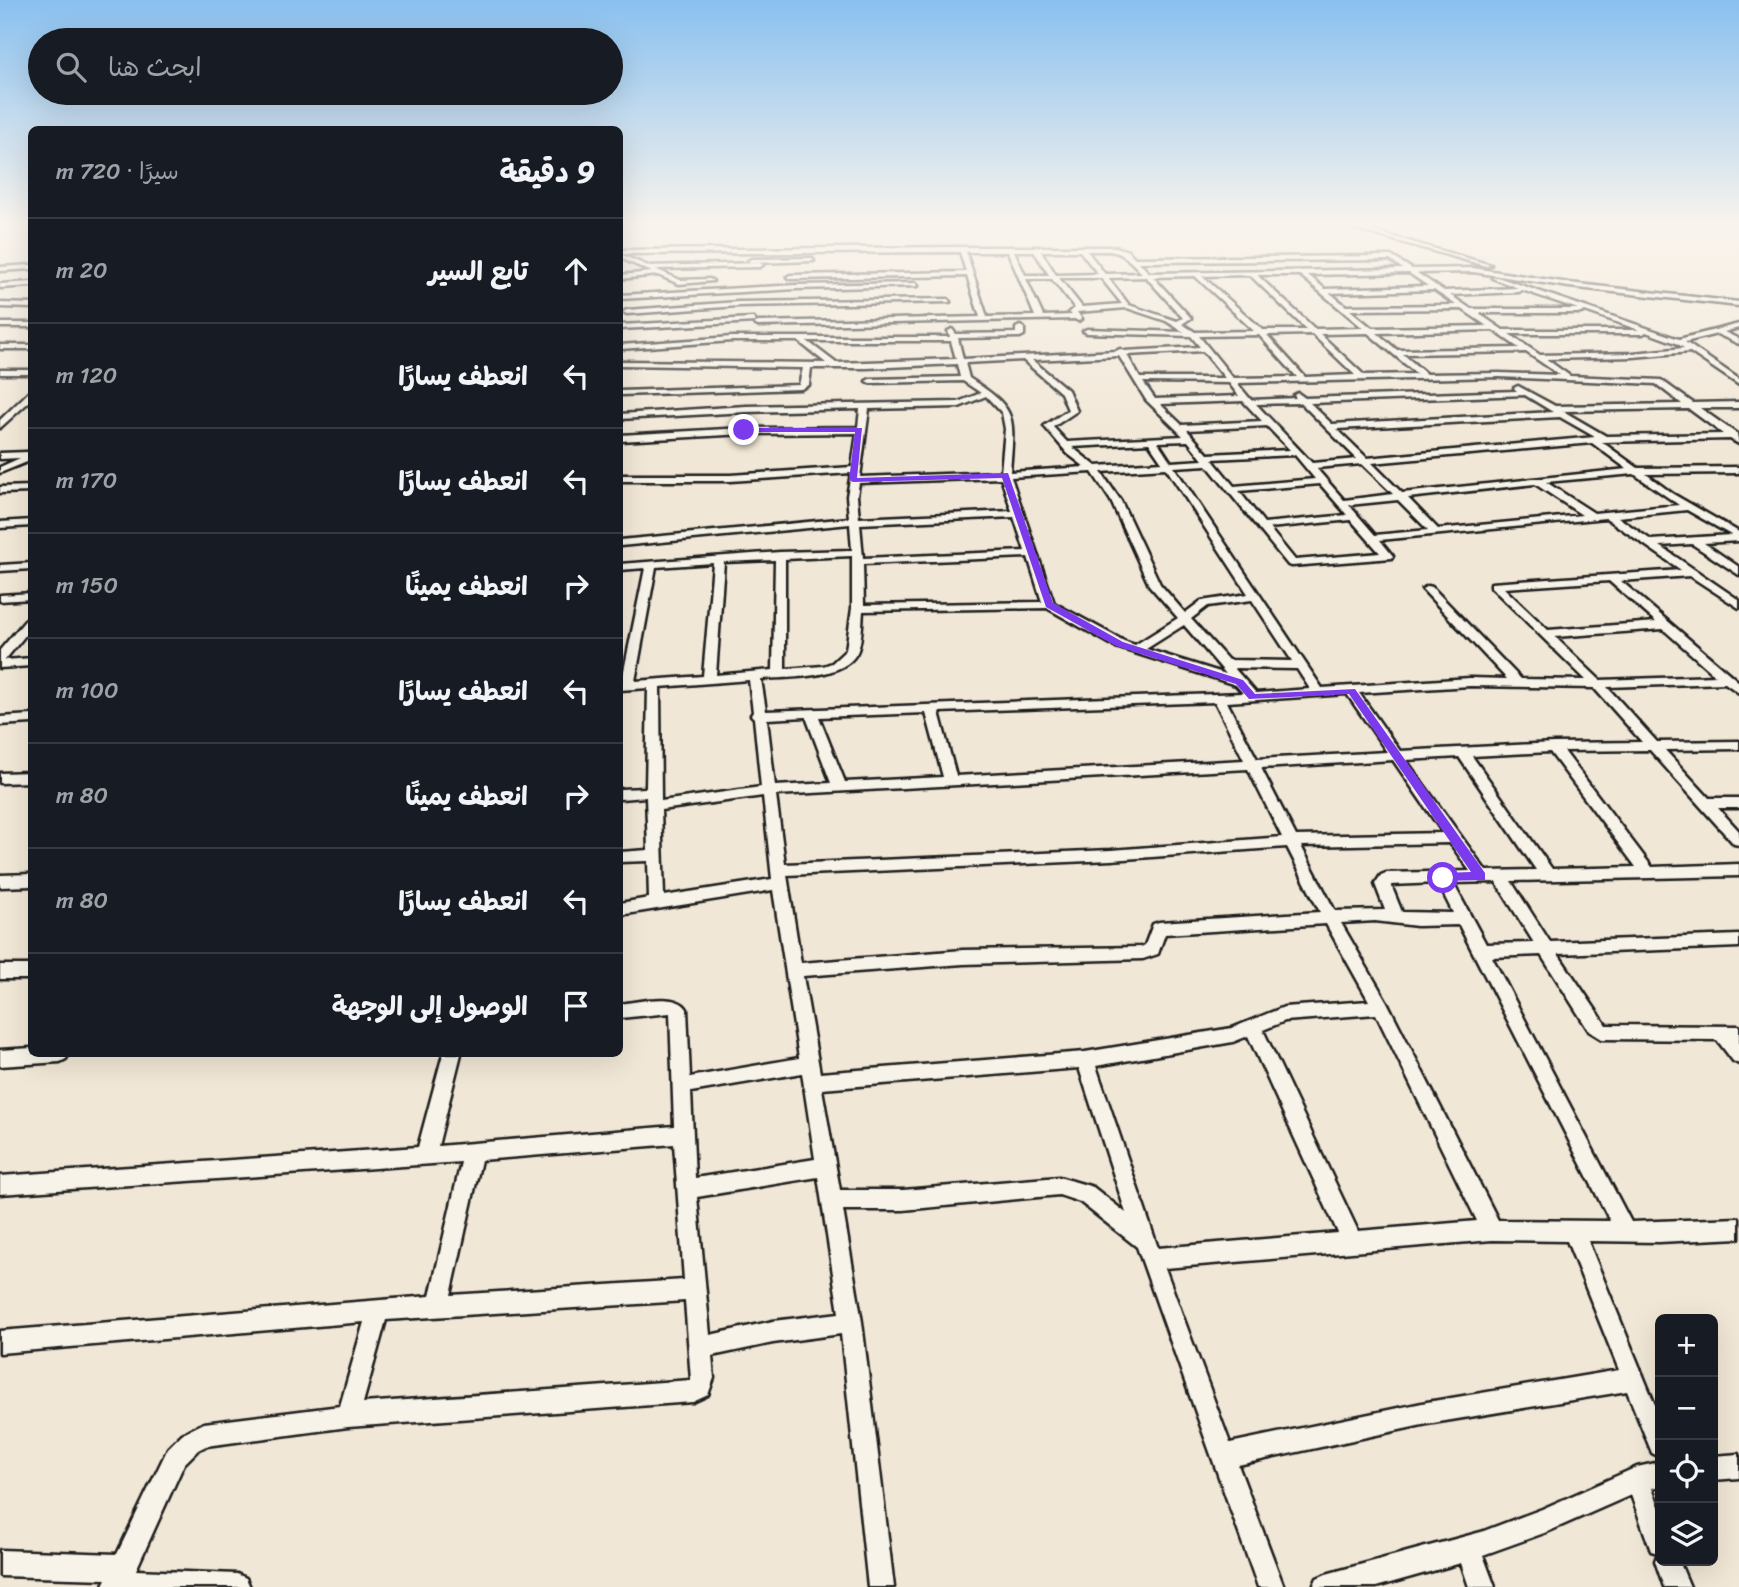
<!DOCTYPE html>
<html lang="ar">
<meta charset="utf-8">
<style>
body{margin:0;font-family:Sriracha,"Playpen Sans Arabic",sans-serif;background:#20242c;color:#f1f3f6;direction:rtl}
.controls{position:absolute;right:21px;bottom:21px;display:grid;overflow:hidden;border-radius:10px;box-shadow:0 7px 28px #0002}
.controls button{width:63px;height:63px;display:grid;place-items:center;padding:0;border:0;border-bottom:2px solid #363941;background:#171b24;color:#f1f3f6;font:35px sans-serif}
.stop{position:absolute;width:21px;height:21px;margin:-16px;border:5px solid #7c3aed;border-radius:50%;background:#fff}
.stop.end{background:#7c3aed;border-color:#fff;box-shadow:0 2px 7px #0008}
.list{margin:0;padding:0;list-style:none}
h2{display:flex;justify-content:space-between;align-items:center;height:91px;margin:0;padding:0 28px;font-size:30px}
h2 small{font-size:23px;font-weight:400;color:#9ea1a6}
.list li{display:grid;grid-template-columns:46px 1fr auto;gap:21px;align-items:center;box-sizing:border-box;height:105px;padding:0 28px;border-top:2px solid #363941}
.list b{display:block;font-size:26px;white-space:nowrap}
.list em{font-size:23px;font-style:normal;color:#9ea1a6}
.icon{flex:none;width:38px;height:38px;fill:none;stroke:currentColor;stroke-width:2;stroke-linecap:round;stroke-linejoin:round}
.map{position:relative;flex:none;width:1739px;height:1587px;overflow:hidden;direction:ltr}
.search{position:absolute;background:#171b24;box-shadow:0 7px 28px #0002;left:28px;top:28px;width:595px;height:77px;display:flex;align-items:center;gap:18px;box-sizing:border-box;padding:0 24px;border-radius:38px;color:#9ea1a6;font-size:26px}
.panel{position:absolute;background:#171b24;box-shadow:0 7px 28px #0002;left:28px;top:126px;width:595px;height:931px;border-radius:10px;direction:rtl}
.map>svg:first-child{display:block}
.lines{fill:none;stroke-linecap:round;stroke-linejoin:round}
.street-casing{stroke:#1c1c1c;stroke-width:5}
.street{fill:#f7f3e8;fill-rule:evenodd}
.route{fill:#7c3aed}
</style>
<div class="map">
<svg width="1739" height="1587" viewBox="0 0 1739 1587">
<rect width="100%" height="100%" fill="#f1e7d6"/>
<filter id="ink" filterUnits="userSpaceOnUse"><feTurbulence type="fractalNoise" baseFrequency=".0143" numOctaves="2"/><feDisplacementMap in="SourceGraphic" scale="14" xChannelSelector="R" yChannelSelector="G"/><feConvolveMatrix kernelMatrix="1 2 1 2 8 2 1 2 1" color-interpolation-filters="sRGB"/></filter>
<g filter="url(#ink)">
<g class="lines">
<defs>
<g id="street">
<polygon points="1341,225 1352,225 1491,265 1486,266"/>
<path d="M962 247H1116L1128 251 1135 258 1391 256 1412 269 1473 268 1569 283 1739 302V306L1569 287 1473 272 1417 273 1444 291 1518 288 1492 278 1497 277 1679 339 1739 324V328L1724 332 1739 339V344L1717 334 1685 342 1739 379V385L1690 352 1633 357 1546 359 1570 376 1661 380 1693 403 1739 402V408H1700L1737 434 1739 444 1730 439 1602 442 1638 468 1739 467V473L1646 474 1673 494 1739 532V541L1704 543 1739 567V575L1692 544 1660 546 1739 600V608L1690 576 1621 581 1739 682V693L1725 683 1607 687 1657 742 1739 741V749L1665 750 1709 798H1739V808H1718L1739 831V845L1734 844 1650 750 1564 751 1652 867 1739 864V876L1511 881 1550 942 1739 935V947L1558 954 1606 1025 1739 1026V1064L1733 1061 1717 1040 1602 1039 1589 1031 1541 955 1492 957 1631 1222 1739 1218V1238L1659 1242 1588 1241 1660 1417V1457L1652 1453 1627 1391 1427 1424 1238 1465 1284 1587H1258L1137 1247 1080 1202 1059 1195 903 1210H843L862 1322 894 1587H868L841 1334 773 1343 712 1356 714 1378 708 1395 693 1402 348 1427 206 1446 198 1450 184 1464 136 1570 237 1574 246 1578 250 1587H102L106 1579 0 1576V1550L117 1554 168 1448 182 1434 204 1423 340 1406 364 1322 0 1353V1331L430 1296 461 1162 0 1194V1176L418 1147 443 1054H461L438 1146 674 1126 670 1013 620 1018V1004C637 1002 677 992 687 1009L690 1077 799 1058 773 890 620 915V903L649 898 648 861 620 862V852L648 850 646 797 620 799V789L646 788 648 688 620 690 645 568 620 570V564L780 552 852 550 850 524 620 546V540L849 518 847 496 851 473 730 481H620V475H730L852 467 857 433 744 434 620 441V435L744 428 858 427 860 409 746 412 620 419V414L746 406 958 402 981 393 963 381 870 383 866 381 870 379 960 377 957 364 866 368H811L809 385 801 389 620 395V391L799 385 803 368 620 365V361L826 363 798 341H732L620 349V345L732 337H950L948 331 952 329 956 334 1016 333V328L1020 326 1024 328V335L1020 337 958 338 963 359 1116 351 1120 349 1124 351 1200 347 1191 336 1087 333 1083 331 1087 329 1184 332 1166 321 1127 308 1077 312 1082 319 1078 321 1075 319 758 326 754 324 758 322 980 317 967 276 790 279 787 277 790 275 966 272 960 252 620 254V250ZM1014 251H1034L1049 275H1025ZM1041 251H1080L1098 274 1056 275ZM1087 251C1120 251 1119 249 1142 273L1105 274ZM966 252H1008L1035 316 987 317ZM1390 260 1403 269 1149 273 1139 262ZM1409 273 1428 286 1325 289 1308 275ZM1250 275 1251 276 1307 330H1263L1202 276ZM1257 275H1300L1363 328 1315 329ZM1195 276 1254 331 1195 332 1182 324 1191 318 1153 277ZM1146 277 1183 318 1177 321 1129 305 1108 278ZM1059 278H1101L1122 304 1082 307ZM1026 279H1052L1075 308 1069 312 1072 315 1043 316ZM1434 290 1456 305 1346 306 1330 293ZM1522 290 1578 309H1471L1450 295 1519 292ZM1462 309 1487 326 1372 328 1350 310ZM1585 311 1639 330H1503L1478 313H1581ZM1493 330 1519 348 1397 350 1377 333ZM1646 332 1676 343 1684 348 1633 353 1540 355 1509 334H1643ZM1368 333 1417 374 1364 375 1320 334ZM1312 334 1355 375 1305 377 1267 335ZM1259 335 1297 377 1233 378 1199 336ZM807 341H951L956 359 836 363ZM1203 351 1225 378H1140L1127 355ZM1526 352 1560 375 1499 373 1426 374 1403 354ZM1119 356 1146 400 1183 436 1067 442 1053 427 1077 411 1068 390 1032 360ZM1023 360 1061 393 1068 410 1044 426 1068 454 1085 467 1010 472C1014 416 1019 410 969 378L965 363ZM1499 377 1656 384 1682 404 1555 406 1518 386 1514 388 1517 391 1305 398 1298 393 1294 395 1296 398 1251 400 1237 383ZM1143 382 1229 383 1239 396 1155 399ZM1525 395 1553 412 1332 424 1310 403ZM986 396 1002 413 1005 429 1001 472 860 477 869 409 959 407ZM1243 401 1262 421 1182 425 1160 404ZM1301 403 1357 459 1312 463 1256 404ZM1689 409 1723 434 1606 436 1563 411ZM1560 417 1595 437 1367 458 1337 429ZM1267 426 1290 450 1208 454 1187 430ZM1188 441 1203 460 1171 462 1158 442ZM1149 443 1162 462 1096 466 1072 447ZM1592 443 1627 469 1402 493 1372 463ZM1295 455 1315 479 1234 486 1212 459ZM1362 464 1393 494 1344 500 1316 468ZM1207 465 1288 565 1292 566 1392 558 1393 556 1380 540 1606 518 1681 570 1491 583V587L1586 680 1521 679 1432 587 1428 586 1422 589 1424 591 1507 679 1470 678 1322 688 1174 467ZM1166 468 1248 594 1201 601 1185 613 1160 584 1121 501 1101 472ZM1092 472 1111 501 1149 585 1178 618 1135 645 1124 641 1054 603 1011 477ZM1634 474 1679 505 1594 513 1546 482ZM1001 478 1012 511 859 518 857 496 859 483ZM1320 484 1347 515 1264 523 1239 491ZM1535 484 1582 515 1438 529 1408 498ZM1398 500 1428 530 1375 535 1349 505ZM1687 510 1731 535 1651 540 1618 517ZM1014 517 1025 551 863 558 860 524ZM1351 520 1380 553 1295 560 1269 528ZM852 556V608L846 650 832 663 823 666 785 669V559ZM1028 557 1042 602 864 605 863 564ZM775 560 773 670 716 675 724 562ZM713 563 703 676 635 681 656 567ZM1609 581 1656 622 1548 630 1504 588ZM1252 600 1292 661 1228 660 1191 619 1208 606ZM1047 608 1116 647 1236 685 1243 693 766 711 761 679C787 677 847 680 858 650 862 639 862 623 863 611ZM1184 625 1226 674 1146 649ZM1663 629 1716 676 1600 680 1555 637ZM1234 668 1297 669 1310 689 1256 693ZM749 680 753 712 751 715 754 718 761 787 661 801 660 687ZM1470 686 1594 688 1642 742 1554 743 1400 751 1359 693ZM1347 694 1387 752 1257 759 1227 702ZM1215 702 1244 760 956 776 939 712ZM926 713 943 777 845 782 819 717ZM806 717 831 783 775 786 767 719ZM1550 752 1636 867 1552 869 1472 756ZM1459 757 1536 870 1486 871 1406 760ZM1393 760 1443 833 1296 836 1261 768ZM1248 769 1282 837 1111 850 785 864 776 795ZM763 796 772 879 664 896 661 810ZM1450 843 1470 871 1386 873 1381 875 1375 884 1385 910 1335 911 1301 846ZM1287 847 1320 912 1159 922 1153 924 1145 945 1141 947 963 950 801 963 787 875 1111 860ZM1496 882 1534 943 1486 944 1453 883ZM1438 883 1453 913 1402 912 1391 885ZM1375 921 1417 926 1459 925 1610 1221 1498 1220 1387 1002 1341 923ZM1326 924 1369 1001 1284 1007 1232 1028 1085 1052 820 1073 803 976 963 964 1143 959 1158 954 1165 934ZM1376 1014 1477 1221 1358 1231 1263 1030 1285 1021ZM1248 1036 1338 1233 1158 1248 1096 1066 1233 1042ZM1079 1068 1126 1213 1093 1187 1059 1177 903 1190H840L822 1089ZM802 1073 815 1159 695 1178 691 1092ZM674 1144 684 1280 451 1295 481 1160ZM818 1177 839 1313 773 1321 710 1335 697 1197ZM1492 1240 1567 1241 1619 1370 1427 1402 1230 1443 1165 1268ZM685 1301 691 1380 363 1403 386 1320Z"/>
<polygon points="620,254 648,266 760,263 763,265 760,267 655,269 680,280 710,279 713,281 679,284 658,275 620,279 620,275 652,272 620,258"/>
<polygon points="812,258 814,261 751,263 748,261 751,259"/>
<polygon points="32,265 32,269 0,271 0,267"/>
<polygon points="32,282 32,286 0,288 0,284"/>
<polygon points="916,283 918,286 796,289 620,299 620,295 796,285"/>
<polygon points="948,299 950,302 738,306 627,314 623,312 627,310 738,302"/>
<polygon points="0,303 32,304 32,308 0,307"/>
<polygon points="753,318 756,322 620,329 620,325"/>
<rect x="0" y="323" width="32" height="4"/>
<rect x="0" y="345" width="32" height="4"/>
<rect x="0" y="370" width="32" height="4"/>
<polygon points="29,392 32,392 32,399 0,428 0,420"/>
<polygon points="27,452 32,453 32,460 0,473 0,467 20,458 0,459 0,453"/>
<polygon points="32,486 32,492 0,493 0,487"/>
<polygon points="32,520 32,526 0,528 0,522"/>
<polygon points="32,563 32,569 0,571 0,565"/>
<polygon points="32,593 32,599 0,601 0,595"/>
<polygon points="32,616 32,627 5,660 32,658 32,666 0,668 0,650 28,617"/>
<polygon points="32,715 32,723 0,725 0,717"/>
<polygon points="32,772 32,782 0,783 0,773"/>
<polygon points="32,874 32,886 0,887 0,875"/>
<rect x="0" y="965" width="32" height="14"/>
<polygon points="32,1048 32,1054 69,1054 66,1059 60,1062 0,1066 0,1050"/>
<polygon points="1739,1454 1739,1478 1713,1480 1713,1456"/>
<polygon points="1660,1462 1660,1486 1652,1488 1660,1509 1660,1561 1679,1561 1690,1587 1664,1587 1655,1561 1658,1553 1651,1551 1631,1495 1547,1532 1483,1555 1495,1587 1469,1587 1461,1563 1376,1587 1313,1587 1317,1578 1326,1574 1481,1532 1542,1509 1637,1467"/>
</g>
</defs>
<use href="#street" class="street-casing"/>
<use href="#street" class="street"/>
</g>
</g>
<linearGradient id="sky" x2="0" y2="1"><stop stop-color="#89c0ef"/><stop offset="0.5" stop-color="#f9f4ed"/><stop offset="1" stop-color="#f9f4ed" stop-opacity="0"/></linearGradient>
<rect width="1739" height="448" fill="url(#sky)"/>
<polygon class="route" points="744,428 862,428 857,478 1008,473 1053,603 1123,642 1243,680 1255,694 1355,689 1485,873 1485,880 1438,881 1437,878 1443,873 1471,872 1349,694 1249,699 1236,684 1116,646 1046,607 1002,478 853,482 849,480 855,432 741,432"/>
</svg>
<div class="controls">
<button>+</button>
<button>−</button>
<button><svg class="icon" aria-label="locate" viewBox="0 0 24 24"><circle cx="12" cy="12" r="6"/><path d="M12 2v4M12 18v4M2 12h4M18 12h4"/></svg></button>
<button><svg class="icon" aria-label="layers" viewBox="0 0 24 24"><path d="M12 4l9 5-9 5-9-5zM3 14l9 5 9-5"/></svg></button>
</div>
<div class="stop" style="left:1443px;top:878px"></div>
<div class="stop end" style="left:744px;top:430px"></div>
<div class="search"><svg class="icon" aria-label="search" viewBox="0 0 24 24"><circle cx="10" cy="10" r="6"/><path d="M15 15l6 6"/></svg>ابحث هنا</div>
<section class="panel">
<h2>9 دقيقة<small>سيرًا · 720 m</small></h2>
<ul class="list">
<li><svg class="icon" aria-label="ahead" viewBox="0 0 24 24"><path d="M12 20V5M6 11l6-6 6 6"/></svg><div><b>تابع السير</b></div><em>20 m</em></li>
<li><svg class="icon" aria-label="left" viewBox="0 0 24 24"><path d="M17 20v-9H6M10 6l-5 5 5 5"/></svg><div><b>انعطف يسارًا</b></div><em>120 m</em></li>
<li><svg class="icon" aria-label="left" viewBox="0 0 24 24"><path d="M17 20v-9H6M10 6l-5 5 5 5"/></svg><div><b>انعطف يسارًا</b></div><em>170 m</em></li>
<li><svg class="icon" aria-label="right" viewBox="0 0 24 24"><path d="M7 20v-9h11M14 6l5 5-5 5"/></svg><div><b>انعطف يمينًا</b></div><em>150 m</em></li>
<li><svg class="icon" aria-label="left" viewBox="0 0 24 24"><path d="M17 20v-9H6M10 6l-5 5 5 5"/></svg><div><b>انعطف يسارًا</b></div><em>100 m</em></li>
<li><svg class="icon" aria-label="right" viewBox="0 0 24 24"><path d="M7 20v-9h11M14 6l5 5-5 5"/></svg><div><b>انعطف يمينًا</b></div><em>80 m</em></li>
<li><svg class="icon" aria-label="left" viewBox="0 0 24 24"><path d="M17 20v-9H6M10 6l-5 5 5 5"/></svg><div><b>انعطف يسارًا</b></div><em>80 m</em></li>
<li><svg class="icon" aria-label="arrive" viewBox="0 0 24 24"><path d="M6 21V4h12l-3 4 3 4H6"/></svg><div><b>الوصول إلى الوجهة</b></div></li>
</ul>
</section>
</div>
